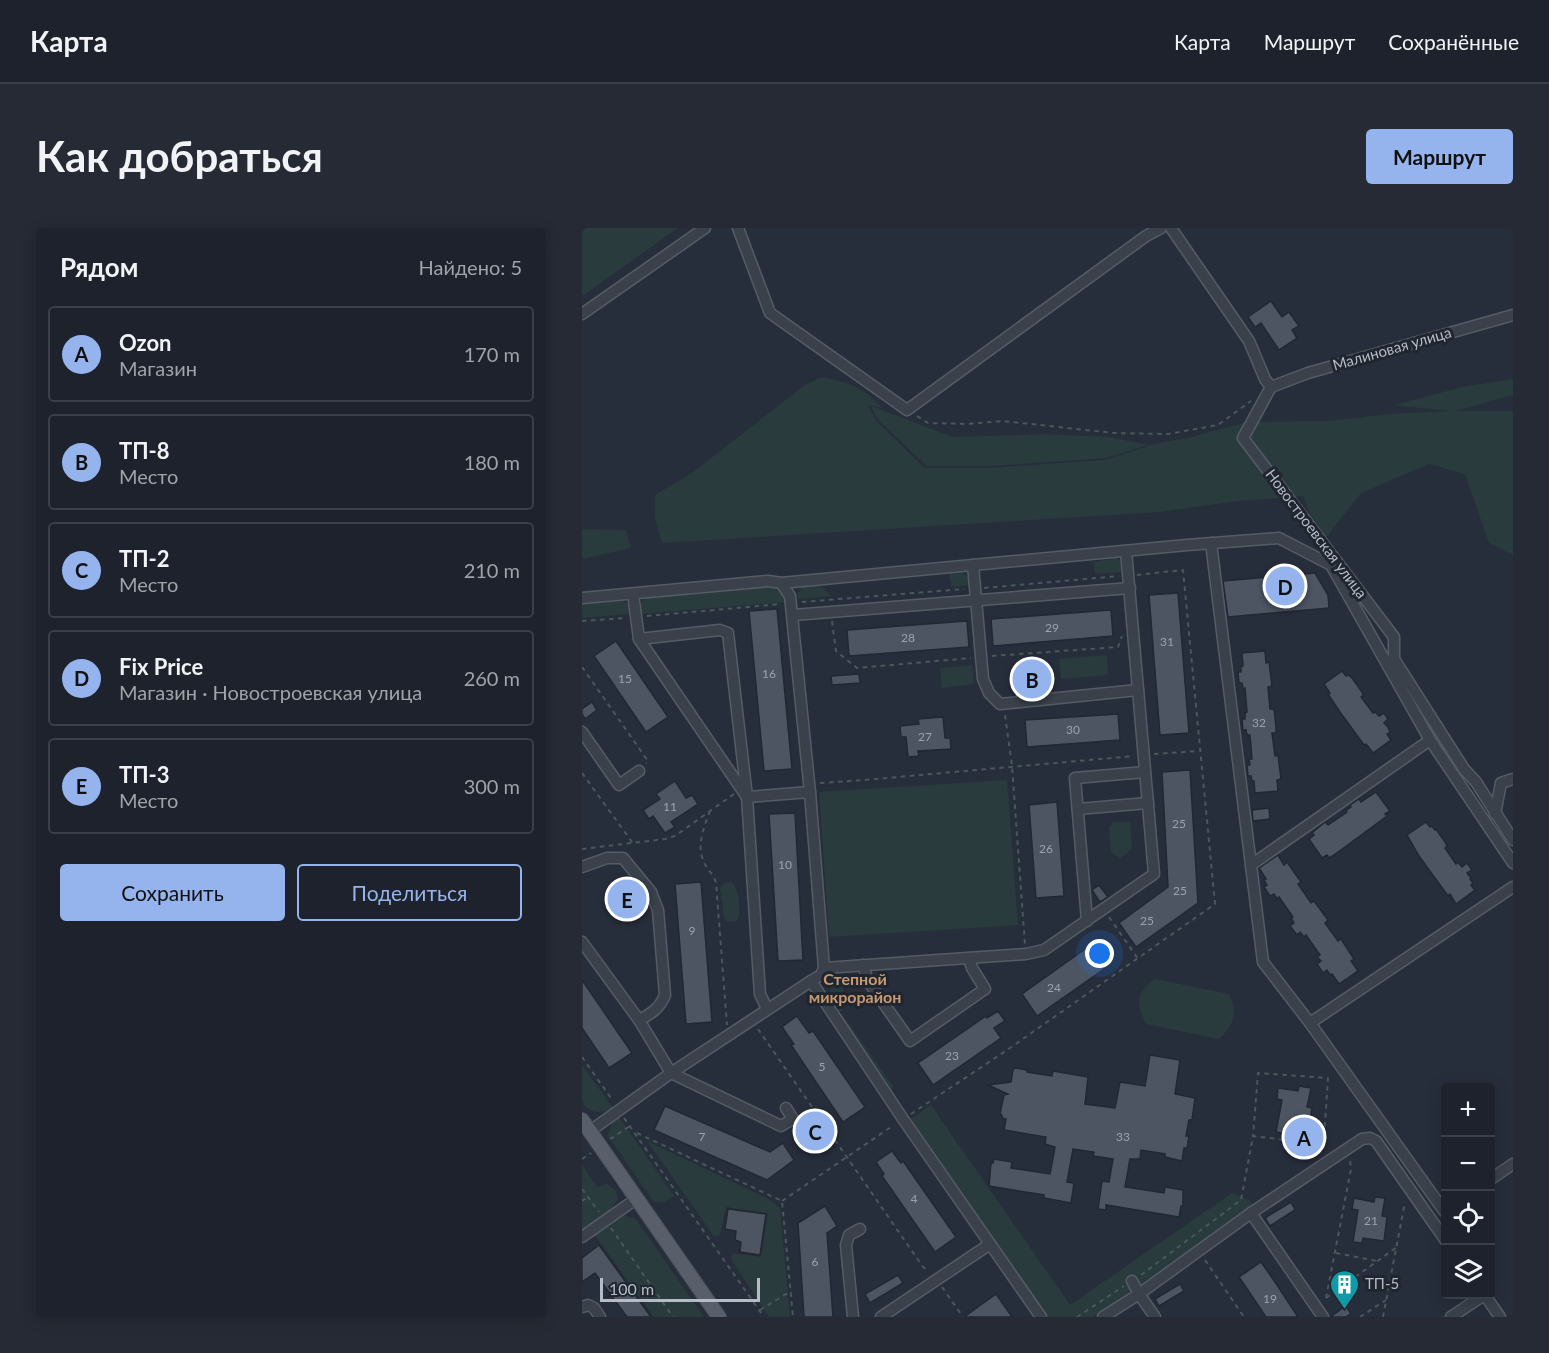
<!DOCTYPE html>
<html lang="ru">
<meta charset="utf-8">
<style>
body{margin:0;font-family:Lato,sans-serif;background:#252a34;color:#f1f3f6}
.controls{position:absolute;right:18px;bottom:18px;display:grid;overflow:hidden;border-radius:6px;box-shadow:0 3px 15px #0003}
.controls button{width:54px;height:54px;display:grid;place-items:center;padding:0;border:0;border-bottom:2px solid #3b3f48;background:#1d222c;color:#f1f3f6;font:30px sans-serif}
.scale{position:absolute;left:18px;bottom:15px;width:160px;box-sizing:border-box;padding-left:6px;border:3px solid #b6bcc7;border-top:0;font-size:16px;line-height:21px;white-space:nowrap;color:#b6bcc7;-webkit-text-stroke:4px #1f2630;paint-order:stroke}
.you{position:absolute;left:518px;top:726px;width:21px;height:21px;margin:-15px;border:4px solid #fff;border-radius:50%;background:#1a73e8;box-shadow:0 0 0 9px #1a73e833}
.badge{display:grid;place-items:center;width:39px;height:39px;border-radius:50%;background:#95b3ec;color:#111;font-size:20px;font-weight:700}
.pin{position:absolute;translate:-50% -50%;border:3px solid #fff;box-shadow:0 2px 6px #0006}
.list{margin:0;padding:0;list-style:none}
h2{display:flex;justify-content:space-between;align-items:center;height:78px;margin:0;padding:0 24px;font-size:26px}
h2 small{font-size:20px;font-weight:400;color:#a0a4a9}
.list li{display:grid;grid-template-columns:39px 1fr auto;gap:18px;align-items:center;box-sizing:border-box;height:96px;margin:0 12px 12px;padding:0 12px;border:2px solid #3b3f48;border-radius:6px}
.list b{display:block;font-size:22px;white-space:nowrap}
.list p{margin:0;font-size:20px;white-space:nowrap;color:#a0a4a9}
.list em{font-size:20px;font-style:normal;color:#a0a4a9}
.actions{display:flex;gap:12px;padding:18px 24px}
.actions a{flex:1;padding:14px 0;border:2px solid #95b3ec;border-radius:6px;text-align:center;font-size:21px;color:#95b3ec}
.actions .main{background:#95b3ec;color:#111}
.icon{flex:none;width:33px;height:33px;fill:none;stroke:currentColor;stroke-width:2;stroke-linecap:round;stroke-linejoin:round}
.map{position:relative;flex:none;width:931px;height:1089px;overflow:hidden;border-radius:6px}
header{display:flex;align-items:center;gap:36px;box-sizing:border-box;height:84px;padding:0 30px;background:#1d222c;border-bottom:2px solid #3b3f48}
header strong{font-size:28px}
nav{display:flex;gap:33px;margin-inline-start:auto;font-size:21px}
.intro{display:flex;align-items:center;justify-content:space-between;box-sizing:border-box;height:144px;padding:0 36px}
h1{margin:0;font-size:42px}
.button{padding:15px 27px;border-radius:6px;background:#95b3ec;color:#111;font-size:21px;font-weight:700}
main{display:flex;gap:36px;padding:0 36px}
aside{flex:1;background:#1d222c;border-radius:6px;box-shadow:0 3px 15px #0003}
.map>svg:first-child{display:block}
.green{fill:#293b3d}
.building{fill:#4d5563;stroke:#212832;stroke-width:1.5}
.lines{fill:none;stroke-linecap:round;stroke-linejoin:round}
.minor-casing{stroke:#555c66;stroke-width:13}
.major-casing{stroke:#434a54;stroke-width:16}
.path{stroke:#48585b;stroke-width:2;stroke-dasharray:4.5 4.5;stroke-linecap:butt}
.minor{stroke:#3a414b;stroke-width:10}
.major{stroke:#585f6b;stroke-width:14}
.labels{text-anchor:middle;stroke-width:6;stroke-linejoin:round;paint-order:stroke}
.number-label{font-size:12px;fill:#9ca2ae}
.street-label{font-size:15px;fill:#b6bcc7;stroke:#1f2630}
.poi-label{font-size:15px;fill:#b6bcc7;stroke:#1f2630;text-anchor:start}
.neighbourhood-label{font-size:16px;font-weight:bold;fill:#c9996f;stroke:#1f2630}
</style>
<header>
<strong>Карта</strong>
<nav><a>Карта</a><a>Маршрут</a><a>Сохранённые</a></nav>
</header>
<div class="intro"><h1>Как добраться</h1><a class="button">Маршрут</a></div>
<main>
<aside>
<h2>Рядом<small>Найдено: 5</small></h2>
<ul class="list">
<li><span class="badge">A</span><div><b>Ozon</b><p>Магазин</p></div><em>170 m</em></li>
<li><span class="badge">B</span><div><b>ТП-8</b><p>Место</p></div><em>180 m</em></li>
<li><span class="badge">C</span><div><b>ТП-2</b><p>Место</p></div><em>210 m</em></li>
<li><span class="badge">D</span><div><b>Fix Price</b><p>Магазин · Новостроевская улица</p></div><em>260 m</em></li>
<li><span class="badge">E</span><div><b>ТП-3</b><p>Место</p></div><em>300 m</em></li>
</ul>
<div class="actions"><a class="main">Сохранить</a><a>Поделиться</a></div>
</aside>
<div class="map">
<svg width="931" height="1089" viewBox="0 0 931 1089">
<rect width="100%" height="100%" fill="#272e3b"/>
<g class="green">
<polygon points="0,0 96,0 0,68"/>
<path d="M240 149C270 156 279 158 301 180L286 177 294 193 343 240H406L523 232 572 216 610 209 665 194 745 193 808 186 867 183 813 177 880 159 931 151V167L873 183H931V327L907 315 883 246 847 236 779 265 739 316 721 268 656 273 577 284 80 315 73 291V267L110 245 223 157Z"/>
<polygon points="289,178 371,209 464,206 527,209 566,217 524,230 408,238 345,238 296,192"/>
<polygon points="0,301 44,302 49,320 0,331"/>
<polygon points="534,330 540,335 541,344 513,346 512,334"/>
<polygon points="380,345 388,350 389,357 369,359 367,346"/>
<polygon points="237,357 249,368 216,371 216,365 222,358"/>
<path d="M188 358 199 364 203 374 58 386C57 377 58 373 67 368Z"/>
<polygon points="39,371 47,377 48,386 0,390 0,375"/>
<polygon points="525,427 526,447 479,451 477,431"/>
<polygon points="390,437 392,456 360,460 358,440"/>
<polygon points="425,552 436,697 247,709 237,564"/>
<polygon points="531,594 548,594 550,621 538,630 529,624 527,600"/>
<path d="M150 654C157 661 160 684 155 693L146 694 142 689 138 660 142 655Z"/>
<polygon points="251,746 255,746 260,751 263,778 258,784 311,858 310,863 307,862 249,776 247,750"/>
<path d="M573 751 647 766C656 785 652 797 637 811L564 796C554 776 553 765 573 751Z"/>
<path d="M0 837 31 880C20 886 4 887 0 871 0 861 0 847 0 837Z"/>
<polygon points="349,877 488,1077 650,965 667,972 671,978 511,1089 465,1089 328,891"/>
<polygon points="37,889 92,968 82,974 72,974 26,908 30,894"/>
<polygon points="65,913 186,971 198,980 208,1089 187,1089 149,1031 150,1025 179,1029 186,985 144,979 138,1007 132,1008"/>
<polygon points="0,937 15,959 25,956 34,963 36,971 26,985 0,1002"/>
<polygon points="41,987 53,990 122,1089 72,1089 12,1006 34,989"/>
</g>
<g class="building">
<polygon points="689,73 700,89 707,84 717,98 710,102 715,110 697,122 679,95 673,99 666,89"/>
<polygon points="733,345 746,367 747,380 646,389 641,353"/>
<polygon points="596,365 607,505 578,507 567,367"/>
<polygon points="195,381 210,541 182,543 167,383"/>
<polygon points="529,382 531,408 411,418 409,391"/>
<polygon points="385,393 387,419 267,428 265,402"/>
<polygon points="34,413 86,489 64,504 12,428"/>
<polygon points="683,423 684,435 687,434 690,458 686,459 688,481 692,481 694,499 694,505 690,505 693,528 696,527 699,551 695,552 696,563 673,565 672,553 670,553 669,548 666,548 665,537 668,537 667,531 670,531 668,507 665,507 664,502 661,502 660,491 663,491 663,485 665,484 663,460 661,461 660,455 657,455 656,444 659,444 659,438 661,438 660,425"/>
<polygon points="445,443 454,443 455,458 445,459"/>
<polygon points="760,443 764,448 766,447 770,450 780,464 781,468 779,469 791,485 793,484 797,488 802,485 806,491 802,495 806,499 808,504 805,506 809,512 791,525 784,516 782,517 758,484 746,466 748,465 742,456"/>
<polygon points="277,446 278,455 250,457 249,448"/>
<polygon points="10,474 15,482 3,491 0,486 0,481"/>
<polygon points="536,486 538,512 445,519 443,492"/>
<polygon points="361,489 363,510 368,510 369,521 336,523 337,528 326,529 324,509 319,509 318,498 337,496 336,491"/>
<polygon points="608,542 616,675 554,719 537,695 586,659 580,544"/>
<polygon points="93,553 104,570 110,567 116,576 89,594 93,599 83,605 71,588 67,591 61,582 78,571 74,566"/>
<polygon points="794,564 808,583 803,586 805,588 752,627 747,630 745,627 740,630 727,611 732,607 730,605 743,594 746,597 765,584 764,582 769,579 768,577 777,571 779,574"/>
<polygon points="475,574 482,668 454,670 447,577"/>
<polygon points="687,580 688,591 671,593 670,582"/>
<polygon points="213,585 221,732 196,733 187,586"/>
<polygon points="844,594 848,599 850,598 853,602 854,601 863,614 865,618 863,620 874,636 876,634 880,639 885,635 890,642 885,645 889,650 888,651 891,655 889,657 893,662 874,676 868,666 866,668 837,628 825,607"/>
<polygon points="696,627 702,637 705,634 719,654 716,656 729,675 732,673 746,692 743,695 756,713 759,711 772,731 769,733 776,743 757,756 750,746 748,747 745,742 741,745 735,736 739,733 735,729 738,727 724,707 722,709 718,704 715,707 708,698 712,695 709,690 711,689 697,669 695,671 692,666 688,668 682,659 685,657 682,652 684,651 677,640"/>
<polygon points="119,654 130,794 104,796 93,656"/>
<polygon points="517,657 526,669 518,674 510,662"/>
<polygon points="48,663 55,672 43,680 36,671"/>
<polygon points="506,719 522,741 455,788 440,766"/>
<polygon points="0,752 50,825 27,840 0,800"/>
<polygon points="416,783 423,793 412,800 419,810 351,857 336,835 404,788 405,790"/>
<polygon points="215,788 227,805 231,803 283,879 261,894 209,817 212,816 200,799"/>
<polygon points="568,827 598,832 593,866 613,870 610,892 607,892 604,908 607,908 605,920 602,920 600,933 583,929 583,926 559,922 558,931 548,931 543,959 582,965 583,959 601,962 601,978 599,978 597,989 524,977 524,982 516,981 520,953 527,954 531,931 511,928 512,924 491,921 485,954 492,955 489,975 462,970 462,967 407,958 409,935 411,935 412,931 430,934 429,940 468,946 473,919 463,916 464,909 422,902 424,891 420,890 420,887 418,886 422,867 426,866 406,857 429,854 431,842 433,840 445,842 445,844 470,848 471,843 506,849 503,876 533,880 538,854 563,858"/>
<polygon points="717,858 729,860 725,879 730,880 726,904 705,901 704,906 694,904 700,872 695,871 696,860 716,863"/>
<polygon points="83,878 188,924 201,915 212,932 185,952 72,902"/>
<polygon points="232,894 242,906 234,912 225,900"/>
<polygon points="310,923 319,935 321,933 374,1009 353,1024 300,948 302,946 294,934"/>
<polygon points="793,969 803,970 800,988 805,989 802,1013 781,1010 780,1015 771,1014 776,982 770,981 772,970 792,974"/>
<polygon points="709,974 713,982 688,998 683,990"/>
<polygon points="243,978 255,998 245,1005 251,1089 222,1089 216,995"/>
<polygon points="146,981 184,986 178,1027 158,1024 159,1014 153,1012 154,1003 143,1001"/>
<polygon points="17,1017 69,1089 45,1089 13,1045 0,1054 0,1030"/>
<polygon points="679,1034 693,1054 716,1089 684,1089 657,1049"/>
<polygon points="316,1047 321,1055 288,1075 283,1066"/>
<polygon points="598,1056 602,1063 577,1078 573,1071"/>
<polygon points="414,1066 430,1089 382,1089"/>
<polygon points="764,1078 769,1086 764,1089 748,1089"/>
</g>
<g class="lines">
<defs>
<g id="minor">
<polyline points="156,0 188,85 325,182 564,8 579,0"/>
<polyline points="589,0 667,113 683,151 689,159 661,210 812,409 812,431 882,541 894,554 931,612"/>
<polyline points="0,86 123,0"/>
<polyline points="689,159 726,145 931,87"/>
<polyline points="629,315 681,734 728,795 931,659"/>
<polyline points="391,337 401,451 407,465 418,476 556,462"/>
<polyline points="199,355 605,317 697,310 749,337 848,512 931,635"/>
<polyline points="51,366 57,411 165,569 228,564"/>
<polyline points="0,370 186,353 199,355 208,368 228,564 242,740 239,747 229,753"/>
<polyline points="211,387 548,360"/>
<polyline points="57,411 138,402 146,405 165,569 178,766 185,781"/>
<polyline points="0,504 37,557 57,543"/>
<polyline points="496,581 566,575"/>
<polyline points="913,586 919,555 931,551"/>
<polyline points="669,637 848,512"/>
<path d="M0 639 25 630H41L69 664 76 682 83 767C78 780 69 786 57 792"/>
<polyline points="505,693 493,550 563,544"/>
<polyline points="0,714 57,792 89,845 199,898 211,891 204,880"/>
<polyline points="281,737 286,753 328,813 403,761 390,740 387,730"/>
<polyline points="242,740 444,726 462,722 572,646 544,323"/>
<polyline points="728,795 862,983 864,981"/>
<polyline points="8,903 89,845 229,753 321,891 459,1089"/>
<polyline points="909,951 931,936"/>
<polyline points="669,985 741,1089"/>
<polyline points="0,1009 54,971"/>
<polyline points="550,1053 557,1066 669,985 780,911 788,910 794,913 864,1013"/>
<polyline points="902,1066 918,1089"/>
<polyline points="0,1079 6,1077 12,1080 18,1089"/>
<polyline points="271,1089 264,1017 267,1007 278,1001"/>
<polyline points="299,1089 408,1016"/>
<polyline points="521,1089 557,1066 573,1089"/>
<polyline points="869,1089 902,1067"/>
</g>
<polyline id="major" points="0,892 137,1089"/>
</defs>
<use href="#minor" class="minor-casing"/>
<use href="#major" class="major-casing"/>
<g class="path">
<polyline points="335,188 346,195 384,196 421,193 532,205 586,206 636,197 669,173"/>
<polyline points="402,360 537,348"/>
<polyline points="220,374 382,361"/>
<polyline points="65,388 199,376"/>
<polyline points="0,393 44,390"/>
<polyline points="250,393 254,423 275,440 389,430"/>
<polyline points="410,428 536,419 540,408"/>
<polyline points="0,439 66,533 64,535"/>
<polyline points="423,487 430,538 443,717"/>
<polyline points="572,526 617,523"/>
<polyline points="0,545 50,614"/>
<polyline points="238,555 282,552 552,528"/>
<path d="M128 583C122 599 114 618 122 634 125 642 132 646 134 655L145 797"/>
<polyline points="0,621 83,611 93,608 152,566"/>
<polyline points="527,689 556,731"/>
<polyline points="176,801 341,1039 347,1043"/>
<polyline points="0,829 31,873"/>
<polyline points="329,886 428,820 633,676 601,342 555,347"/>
<polyline points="42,890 182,1089"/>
<polyline points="55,905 200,973 211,1089"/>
<polyline points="28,911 48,898"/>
<polyline points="0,931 9,925"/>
<polyline points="0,961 17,984"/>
<polyline points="0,973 6,969"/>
<polyline points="200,973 312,897"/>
<polyline points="29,1000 91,1089"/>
<polyline points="754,1025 795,1033"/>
<polyline points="623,1032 662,1089"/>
<polyline points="559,1047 659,972 671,908 728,915 728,909 742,910 746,850 676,845 671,908"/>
<polyline points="360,1059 381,1089"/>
<polyline points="744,1070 769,941 768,932"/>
<polyline points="744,1070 815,1019"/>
<polyline points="178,1082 209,1063"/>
<polyline points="495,1089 542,1058"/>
<polyline points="778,1089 804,1072"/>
<polyline points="801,1089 823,974"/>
</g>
<use href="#minor" class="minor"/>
<use href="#major" class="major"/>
</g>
<defs>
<symbol id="building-pin" viewBox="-11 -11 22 30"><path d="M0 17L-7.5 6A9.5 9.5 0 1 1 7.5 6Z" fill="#0f9aa8" stroke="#1f2630"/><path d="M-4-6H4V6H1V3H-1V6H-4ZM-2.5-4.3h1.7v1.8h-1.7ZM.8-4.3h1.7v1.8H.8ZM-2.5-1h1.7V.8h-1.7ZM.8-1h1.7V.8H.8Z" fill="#fff"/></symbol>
</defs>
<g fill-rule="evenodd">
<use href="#building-pin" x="746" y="1040" width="33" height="45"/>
</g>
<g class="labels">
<g class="number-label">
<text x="470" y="404">29</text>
<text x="326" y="414">28</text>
<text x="585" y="418">31</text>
<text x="187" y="450">16</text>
<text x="43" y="455">15</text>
<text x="677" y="499">32</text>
<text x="491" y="506">30</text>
<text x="343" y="513">27</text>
<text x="88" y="583">11</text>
<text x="597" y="600">25</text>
<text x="464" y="625">26</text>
<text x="203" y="641">10</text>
<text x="598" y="667">25</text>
<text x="565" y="697">25</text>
<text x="110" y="707">9</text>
<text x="472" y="764">24</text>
<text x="370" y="832">23</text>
<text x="240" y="843">5</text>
<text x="120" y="913">7</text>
<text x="541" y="913">33</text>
<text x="332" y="975">4</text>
<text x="789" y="997">21</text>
<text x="233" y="1038">6</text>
<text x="688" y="1075">19</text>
</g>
<g class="street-label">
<text transform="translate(810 121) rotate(-16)" y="5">Малиновая улица</text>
<text transform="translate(734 306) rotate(53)" y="5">Новостроевская улица</text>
</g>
<g class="poi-label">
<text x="783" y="1061">ТП-5</text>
</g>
<g class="neighbourhood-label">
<text x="273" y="757">Степной<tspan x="273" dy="18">микрорайон</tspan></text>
</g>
</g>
</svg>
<div class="controls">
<button>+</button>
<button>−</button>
<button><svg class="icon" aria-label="locate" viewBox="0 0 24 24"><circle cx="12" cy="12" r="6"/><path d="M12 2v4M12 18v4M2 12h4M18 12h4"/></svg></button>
<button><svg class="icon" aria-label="layers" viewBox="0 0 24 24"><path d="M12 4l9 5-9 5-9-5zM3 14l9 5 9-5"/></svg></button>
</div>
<div class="scale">100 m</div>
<div class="you"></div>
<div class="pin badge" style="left:722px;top:909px">A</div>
<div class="pin badge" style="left:450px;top:451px">B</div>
<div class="pin badge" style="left:233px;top:903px">C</div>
<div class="pin badge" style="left:703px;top:358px">D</div>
<div class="pin badge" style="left:45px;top:671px">E</div>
</div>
</main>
